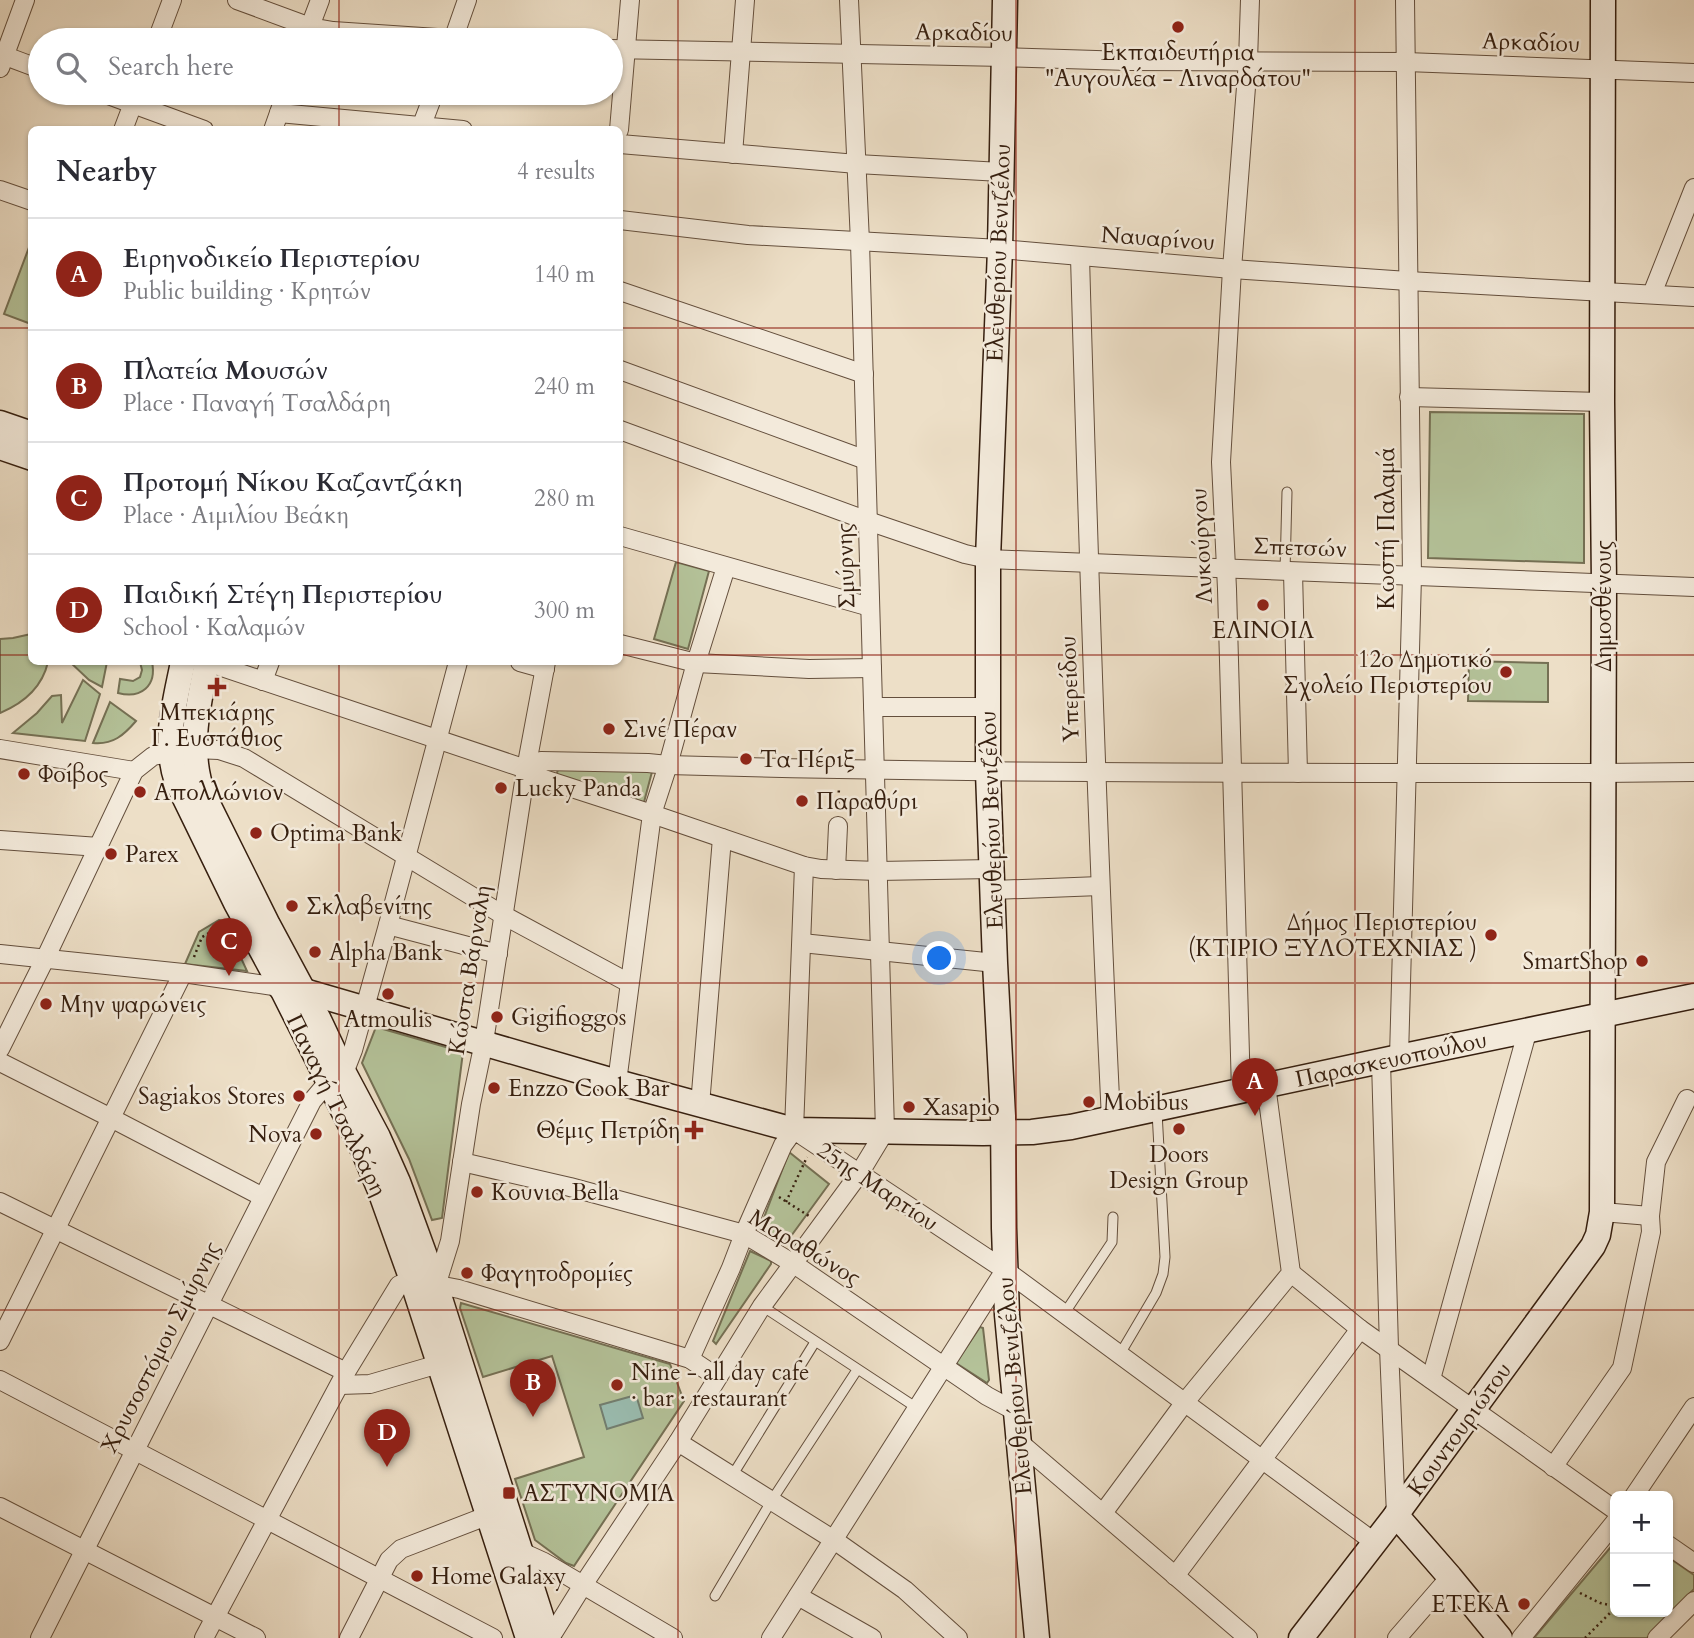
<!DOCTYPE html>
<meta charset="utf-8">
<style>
body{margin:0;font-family:Cardo,serif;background:#f7f7f7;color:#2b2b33}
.controls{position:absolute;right:21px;bottom:21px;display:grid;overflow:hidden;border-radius:10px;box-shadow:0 2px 5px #0004}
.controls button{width:63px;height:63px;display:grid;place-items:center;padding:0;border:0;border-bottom:2px solid #e1e1e2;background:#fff;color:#2b2b33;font:35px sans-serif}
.you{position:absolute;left:940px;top:959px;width:24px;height:24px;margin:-18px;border:5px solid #fff;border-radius:50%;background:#1a73e8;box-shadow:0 0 0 10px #1a73e833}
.badge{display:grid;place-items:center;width:46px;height:46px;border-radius:50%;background:#8f2418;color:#fff;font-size:23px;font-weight:700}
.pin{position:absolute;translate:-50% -58px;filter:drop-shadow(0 2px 4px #0008)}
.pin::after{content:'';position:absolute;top:37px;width:24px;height:21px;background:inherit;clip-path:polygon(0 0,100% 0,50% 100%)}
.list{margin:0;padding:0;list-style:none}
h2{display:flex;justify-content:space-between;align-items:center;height:91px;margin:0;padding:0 28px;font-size:30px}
h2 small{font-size:23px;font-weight:400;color:#7c7c81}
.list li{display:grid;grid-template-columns:46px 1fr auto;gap:21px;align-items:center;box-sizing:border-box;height:112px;padding:0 28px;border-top:2px solid #e1e1e2}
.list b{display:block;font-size:26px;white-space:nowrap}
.list p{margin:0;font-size:23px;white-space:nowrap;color:#7c7c81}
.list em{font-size:23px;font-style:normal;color:#7c7c81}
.icon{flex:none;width:38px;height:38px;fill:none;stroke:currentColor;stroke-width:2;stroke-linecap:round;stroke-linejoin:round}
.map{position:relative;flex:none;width:1694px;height:1638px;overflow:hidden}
.search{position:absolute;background:#fff;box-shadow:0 2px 5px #0004;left:28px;top:28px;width:595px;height:77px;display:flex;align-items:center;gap:18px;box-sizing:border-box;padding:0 24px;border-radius:38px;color:#7c7c81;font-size:26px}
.panel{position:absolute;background:#fff;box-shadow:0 2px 5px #0004;left:28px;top:126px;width:595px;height:539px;border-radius:10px}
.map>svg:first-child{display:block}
.green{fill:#b4c299;stroke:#757054;stroke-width:2}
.water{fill:#9abdb1;stroke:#727e70;stroke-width:2}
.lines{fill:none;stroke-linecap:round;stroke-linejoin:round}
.lane-casing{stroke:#644f3d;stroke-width:11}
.street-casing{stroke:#644f3d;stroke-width:20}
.secondary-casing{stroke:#361f0f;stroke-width:27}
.path{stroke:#361f0f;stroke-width:2.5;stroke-dasharray:2 3.5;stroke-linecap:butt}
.lane{stroke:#f3eadb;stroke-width:9}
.street{stroke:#f3eadb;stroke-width:18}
.secondary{stroke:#f3eadb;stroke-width:24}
.grid{fill:none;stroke:#8f2418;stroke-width:2;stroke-opacity:0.55}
.poi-dot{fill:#8f2418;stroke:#f3eadb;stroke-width:2.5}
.labels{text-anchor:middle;stroke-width:5;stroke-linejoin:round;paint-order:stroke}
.street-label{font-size:23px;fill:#361f0f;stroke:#f3eadb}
.poi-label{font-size:23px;fill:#361f0f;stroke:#f3eadb;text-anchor:start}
</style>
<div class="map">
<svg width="1694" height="1638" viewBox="0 0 1694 1638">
<rect width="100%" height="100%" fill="#eddfc7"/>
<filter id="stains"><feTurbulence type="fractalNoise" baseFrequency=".00286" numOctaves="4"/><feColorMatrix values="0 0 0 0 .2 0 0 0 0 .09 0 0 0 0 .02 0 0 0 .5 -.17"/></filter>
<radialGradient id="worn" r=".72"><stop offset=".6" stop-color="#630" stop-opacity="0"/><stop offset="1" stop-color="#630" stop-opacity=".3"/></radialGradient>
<g class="green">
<polygon points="31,242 31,324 4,314"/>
<polygon points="1430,412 1584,414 1584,563 1428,558"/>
<polygon points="676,562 709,571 688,649 654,639"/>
<path d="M31 634 32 662H48C42 688 24 703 0 713V639L13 638Z"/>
<polygon points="1469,661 1548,663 1548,702 1468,701"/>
<polygon points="70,662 107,662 102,687 89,680"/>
<path d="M140 662H152C157 686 141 699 118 693L120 679 133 681 140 677 142 670Z"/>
<polygon points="83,680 100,694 85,741 13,733 37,713 52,696 61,695 62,723"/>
<path d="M110 702 136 721C124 735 113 745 93 743Z"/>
<polygon points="559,766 653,768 643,806 555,780"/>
<polygon points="219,920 224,921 247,971 185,964 199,932"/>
<polygon points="376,1027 463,1052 442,1218 432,1220 409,1159 362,1063"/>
<polygon points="789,1152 829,1184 786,1243 760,1228"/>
<polygon points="750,1251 771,1261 771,1264 716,1344 713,1341"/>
<polygon points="461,1303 670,1364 684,1401 574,1566 566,1563 535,1540 515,1479 584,1457 552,1356 483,1377 460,1308"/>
<polygon points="980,1327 983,1328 989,1380 987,1383 956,1363"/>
<polygon points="1615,1542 1615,1612 1668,1612 1668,1557 1694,1575 1694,1589 1647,1638 1534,1638"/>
</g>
<polygon class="water" points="636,1395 643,1418 607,1429 600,1405"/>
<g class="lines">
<defs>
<g id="lane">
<polyline points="1285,572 1287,492"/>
<polyline points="762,1306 917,1408"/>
<polyline points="1064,1314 1112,1242 1113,1217"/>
<polyline points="1120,1354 1156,1293 1163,1274 1165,1257 1157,1112"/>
<polyline points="732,1476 815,1342"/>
<polyline points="715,1596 772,1500 857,1370"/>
</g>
<g id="street">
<polyline points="237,0 310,27 333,31 467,40"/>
<polyline points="157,40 172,0"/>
<polyline points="305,40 320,0"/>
<polyline points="453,40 467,0"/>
<polyline points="611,49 1004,57 1128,61 1406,62 1694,73"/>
<polyline points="0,54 40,69"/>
<polyline points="0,68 25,0"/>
<polyline points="103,93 204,130"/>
<polyline points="279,113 463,130"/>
<polyline points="123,130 137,93"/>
<polyline points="273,130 286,93"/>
<polyline points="420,130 434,93"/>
<polyline points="619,130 630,0"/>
<polyline points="620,144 857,164 1001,172"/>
<polyline points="733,154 745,0"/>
<polyline points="0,190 32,201"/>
<polyline points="620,220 748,235 1000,249 1232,269 1408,281 1694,297"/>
<path d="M1080 257C1088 544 1097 832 1111 1119"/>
<polyline points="620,291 864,374"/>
<polyline points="1652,294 1694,188"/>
<polyline points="620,370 866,460"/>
<polyline points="1409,397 1602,402"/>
<polyline points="620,430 868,521 965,554 988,559 1694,587"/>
<polyline points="620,536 870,607"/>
<polyline points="1293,572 1298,773"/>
<polyline points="620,644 696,663 809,669 872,668"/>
<polyline points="207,662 526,769 544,779 652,814 804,866 821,869 878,871 992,869"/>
<polyline points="520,662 545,669"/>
<polyline points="263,681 270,662"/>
<polyline points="873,707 988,707"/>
<polyline points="0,749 134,771"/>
<path d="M526 769 541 761 648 763 668 765C979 774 1291 773 1602 773L1694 772"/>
<polyline points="0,840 99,847"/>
<polyline points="836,870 838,826"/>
<polyline points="993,890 1100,886"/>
<polyline points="388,925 498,954"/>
<polyline points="802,943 995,963"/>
<polyline points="0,954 183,973 280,987"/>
<polyline points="0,1049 46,957 134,771 153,756 194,749 219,750 244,758 503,915 629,983"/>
<polyline points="1399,1057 1412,576 1405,0"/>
<polyline points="1381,1061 1389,1348 1396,1515"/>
<polyline points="0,1062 111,1118 263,1197"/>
<polyline points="617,1082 652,814 668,765 696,663 726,567"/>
<polyline points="1241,1091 1227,589 1221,462 1232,269 1248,61 1250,0"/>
<polyline points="700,1105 722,838"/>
<polyline points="794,1130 1005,1270 1374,1542"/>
<polyline points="794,1130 804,866"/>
<polyline points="462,1162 570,1187 744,1234 794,1264 987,1396 1015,1411"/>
<polyline points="0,1202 346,1372"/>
<polyline points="1602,1212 1650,1216"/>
<polyline points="1291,1273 1360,1329 1615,1510"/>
<polyline points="436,1286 450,1241 471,1104 484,1042 526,769 546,662"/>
<polyline points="0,1341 183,973"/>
<polyline points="690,1359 731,1268 744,1234 783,1145 794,1130"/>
<polyline points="1431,1379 1528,1029"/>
<polyline points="0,1380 493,1638"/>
<polyline points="340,1385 370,1384 449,1361"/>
<polyline points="1018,1441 1248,1638"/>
<polyline points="678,1442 834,1540 905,1590 958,1638"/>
<polyline points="1553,1467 1622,1368 1651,1232 1650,1216 1656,1162 1687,1099"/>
<polyline points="1634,1496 1694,1407"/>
<polyline points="0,1507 256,1638"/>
<polyline points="1103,1513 1185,1402 1291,1273 1266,1085"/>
<polyline points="1668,1545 1694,1563"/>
<polyline points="522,1552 544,1562 673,1638"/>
<polyline points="1175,1576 1360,1329"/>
<polyline points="798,1596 872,1638"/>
<polyline points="40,1638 312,1101 328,1082 344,1073 353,1050 388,925 458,662"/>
<polyline points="204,1638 346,1372 399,1285 412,1280 459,1289 690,1359 717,1377"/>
<polyline points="349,1638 389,1560 401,1549 497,1512"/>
<polyline points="550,1638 583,1585 678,1442 762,1306 859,1174 885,1131 860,242 849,0"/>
<polyline points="771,1638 1005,1270"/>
<polyline points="1397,1638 1450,1577"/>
<polyline points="1521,1638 1615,1522"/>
<polyline points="1657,1638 1694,1601"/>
</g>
<g id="secondary">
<polyline points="1005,0 1000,249 988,559 988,772 995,963 1003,1116 1004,1228 1007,1315 1037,1638"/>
<polyline points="0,423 32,434"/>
<polyline points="0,447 32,458"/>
<path d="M183 662C175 703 163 741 177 782L236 903 275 975 363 1150 379 1188 412 1280 528 1638"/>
<path d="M207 662C198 706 187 750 203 794L268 925 319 1020 344 1073 378 1137 398 1182 436 1286 548 1638"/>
<polyline points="280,987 304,991 617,1082 794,1130 983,1133 1032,1132 1071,1127 1399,1057 1694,996"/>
<polyline points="1396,1515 1450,1577 1500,1638"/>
<polyline points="1301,1638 1396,1515 1593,1246 1598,1235 1602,1212 1604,583 1602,402 1603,0"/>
</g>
</defs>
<use href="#lane" class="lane-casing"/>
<use href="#street" class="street-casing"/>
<use href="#secondary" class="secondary-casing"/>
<g class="path">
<polyline points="838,809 839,787"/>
<polyline points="194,957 202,937 226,924"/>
<polyline points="779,1197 809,1216"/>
<polyline points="786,1202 807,1157"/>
<polyline points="1580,1593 1600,1603 1615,1606"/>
<polyline points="1585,1638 1615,1608"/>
</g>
<use href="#lane" class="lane"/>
<use href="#street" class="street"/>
<use href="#secondary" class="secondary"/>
</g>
<path class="grid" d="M339 0V40M678 0V1638M1016 0V1638M1355 0V1638M339 93V130M0 328H32M620 328H1694M0 655H32M620 655H1694M339 662V1638M0 983H1694M0 1310H1694"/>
<g class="poi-dot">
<circle cx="1178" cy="27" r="7"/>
<circle cx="1263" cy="605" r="7"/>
<circle cx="1506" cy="672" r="7"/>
<path d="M213.5 676.5h7v7h7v7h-7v7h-7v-7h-7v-7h7z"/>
<circle cx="609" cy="729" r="7"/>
<circle cx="746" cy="759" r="7"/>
<circle cx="24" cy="774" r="7"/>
<circle cx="501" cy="788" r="7"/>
<circle cx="140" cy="792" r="7"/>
<circle cx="802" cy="801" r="7"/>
<circle cx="256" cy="833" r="7"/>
<circle cx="111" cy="854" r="7"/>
<circle cx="292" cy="906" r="7"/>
<circle cx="1491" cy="935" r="7"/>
<circle cx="315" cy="952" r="7"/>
<circle cx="1642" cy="961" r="7"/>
<circle cx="388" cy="994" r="7"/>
<circle cx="46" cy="1004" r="7"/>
<circle cx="497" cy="1017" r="7"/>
<circle cx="494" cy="1088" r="7"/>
<circle cx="299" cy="1096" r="7"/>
<circle cx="1089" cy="1102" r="7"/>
<circle cx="909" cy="1107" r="7"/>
<circle cx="1179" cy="1129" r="7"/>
<path d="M690.5 1119.5h7v7h7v7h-7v7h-7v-7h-7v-7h7z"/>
<circle cx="316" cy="1134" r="7"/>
<circle cx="477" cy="1192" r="7"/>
<circle cx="467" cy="1273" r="7"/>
<circle cx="617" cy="1385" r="7"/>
<rect x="502" y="1486" width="14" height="14" rx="3.5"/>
<circle cx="417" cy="1576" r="7"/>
<circle cx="1524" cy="1604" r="7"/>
</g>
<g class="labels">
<g class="street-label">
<text transform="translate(964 32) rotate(1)" y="8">Αρκαδίου</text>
<text transform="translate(1531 42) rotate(2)" y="8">Αρκαδίου</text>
<text transform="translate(1158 238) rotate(4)" y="8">Ναυαρίνου</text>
<text transform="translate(998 253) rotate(-88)" y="8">Ελευθερίου Βενιζέλου</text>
<text transform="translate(1386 528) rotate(-90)" y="8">Κωστή Παλαμά</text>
<text transform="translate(1201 546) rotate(-93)" y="8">Λυκούργου</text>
<text transform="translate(1300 547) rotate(2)" y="8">Σπετσών</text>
<text transform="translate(845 566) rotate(-92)" y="8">Σμύρνης</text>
<text transform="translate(1603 606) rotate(-90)" y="8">Δημοσθένους</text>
<text transform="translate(1069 689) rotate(-92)" y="8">Υπερείδου</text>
<text transform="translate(991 820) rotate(-92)" y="8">Ελευθερίου Βενιζέλου</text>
<text transform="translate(469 970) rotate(-81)" y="8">Κώστα Βάρναλη</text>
<text transform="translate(1391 1059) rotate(-12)" y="8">Παρασκευοπούλου</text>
<text transform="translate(337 1105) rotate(64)" y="8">Παναγή Τσαλδάρη</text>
<text transform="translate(878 1186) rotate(34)" y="8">25ης Μαρτίου</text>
<text transform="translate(805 1247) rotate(31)" y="8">Μαραθώνος</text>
<text transform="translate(160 1347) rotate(-63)" y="8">Χρυσοστόμου Σμύρνης</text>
<text transform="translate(1014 1386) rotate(-95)" y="8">Ελευθερίου Βενιζέλου</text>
<text transform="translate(1459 1429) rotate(-54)" y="8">Κουντουριώτου</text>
</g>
<g class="poi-label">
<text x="1178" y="60" text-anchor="middle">Εκπαιδευτήρια<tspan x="1178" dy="26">"Αυγουλέα - Λιναρδάτου"</tspan></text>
<text x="1263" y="638" text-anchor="middle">ΕΛΙΝΟΙΛ</text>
<text x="1492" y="667" text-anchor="end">12ο Δημοτικό<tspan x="1492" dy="26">Σχολείο Περιστερίου</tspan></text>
<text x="217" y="720" text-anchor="middle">Μπεκιάρης<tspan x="217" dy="26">Γ. Ευστάθιος</tspan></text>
<text x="623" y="737">Σινέ Πέραν</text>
<text x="760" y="767">Τα Πέριξ</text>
<text x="38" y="782">Φοίβος</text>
<text x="515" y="796">Lucky Panda</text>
<text x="154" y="800">Απολλώνιον</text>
<text x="816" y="809">Παραθύρι</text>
<text x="270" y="841">Optima Bank</text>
<text x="125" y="862">Parex</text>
<text x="306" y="914">Σκλαβενίτης</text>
<text x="1477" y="930" text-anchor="end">Δήμος Περιστερίου<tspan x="1477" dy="26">(ΚΤΙΡΙΟ ΞΥΛΟΤΕΧΝΙΑΣ )</tspan></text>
<text x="329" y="960">Alpha Bank</text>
<text x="1628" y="969" text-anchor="end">SmartShop</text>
<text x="60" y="1012">Μην ψαρώνεις</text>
<text x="511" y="1025">Gigifioggos</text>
<text x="388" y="1027" text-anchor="middle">Atmoulis</text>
<text x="508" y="1096">Enzzo Cook Bar</text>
<text x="285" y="1104" text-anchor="end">Sagiakos Stores</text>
<text x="1103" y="1110">Mobibus</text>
<text x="923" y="1115">Xasapio</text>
<text x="680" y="1138" text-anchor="end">Θέμις Πετρίδη</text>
<text x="302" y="1142" text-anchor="end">Nova</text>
<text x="1179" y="1162" text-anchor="middle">Doors<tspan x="1179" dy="26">Design Group</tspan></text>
<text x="491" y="1200">Κουνια Bella</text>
<text x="481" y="1281">Φαγητοδρομίες</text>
<text x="631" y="1380">Nine - all day cafe<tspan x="631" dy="26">· bar · restaurant</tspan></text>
<text x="523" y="1501">ΑΣΤΥΝΟΜΙΑ</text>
<text x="431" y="1584">Home Galaxy</text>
<text x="1510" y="1612" text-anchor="end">ΕΤΕΚΑ</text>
</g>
</g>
<rect width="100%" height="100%" filter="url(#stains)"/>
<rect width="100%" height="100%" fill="url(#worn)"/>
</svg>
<div class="controls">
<button>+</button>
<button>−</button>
</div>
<div class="you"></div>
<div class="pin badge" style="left:1255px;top:1116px">A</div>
<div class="pin badge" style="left:533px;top:1417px">B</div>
<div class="pin badge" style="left:229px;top:976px">C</div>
<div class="pin badge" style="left:387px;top:1467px">D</div>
<div class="search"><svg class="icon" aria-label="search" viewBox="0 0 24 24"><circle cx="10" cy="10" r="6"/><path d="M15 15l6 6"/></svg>Search here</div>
<section class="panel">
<h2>Nearby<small>4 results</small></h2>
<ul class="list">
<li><span class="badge">A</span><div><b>Ειρηνοδικείο Περιστερίου</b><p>Public building · Κρητών</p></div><em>140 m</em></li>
<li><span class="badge">B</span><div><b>Πλατεία Μουσών</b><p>Place · Παναγή Τσαλδάρη</p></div><em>240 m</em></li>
<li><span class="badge">C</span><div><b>Προτομή Νίκου Καζαντζάκη</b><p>Place · Αιμιλίου Βεάκη</p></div><em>280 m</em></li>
<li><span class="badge">D</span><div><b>Παιδική Στέγη Περιστερίου</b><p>School · Καλαμών</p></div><em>300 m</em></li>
</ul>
</section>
</div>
